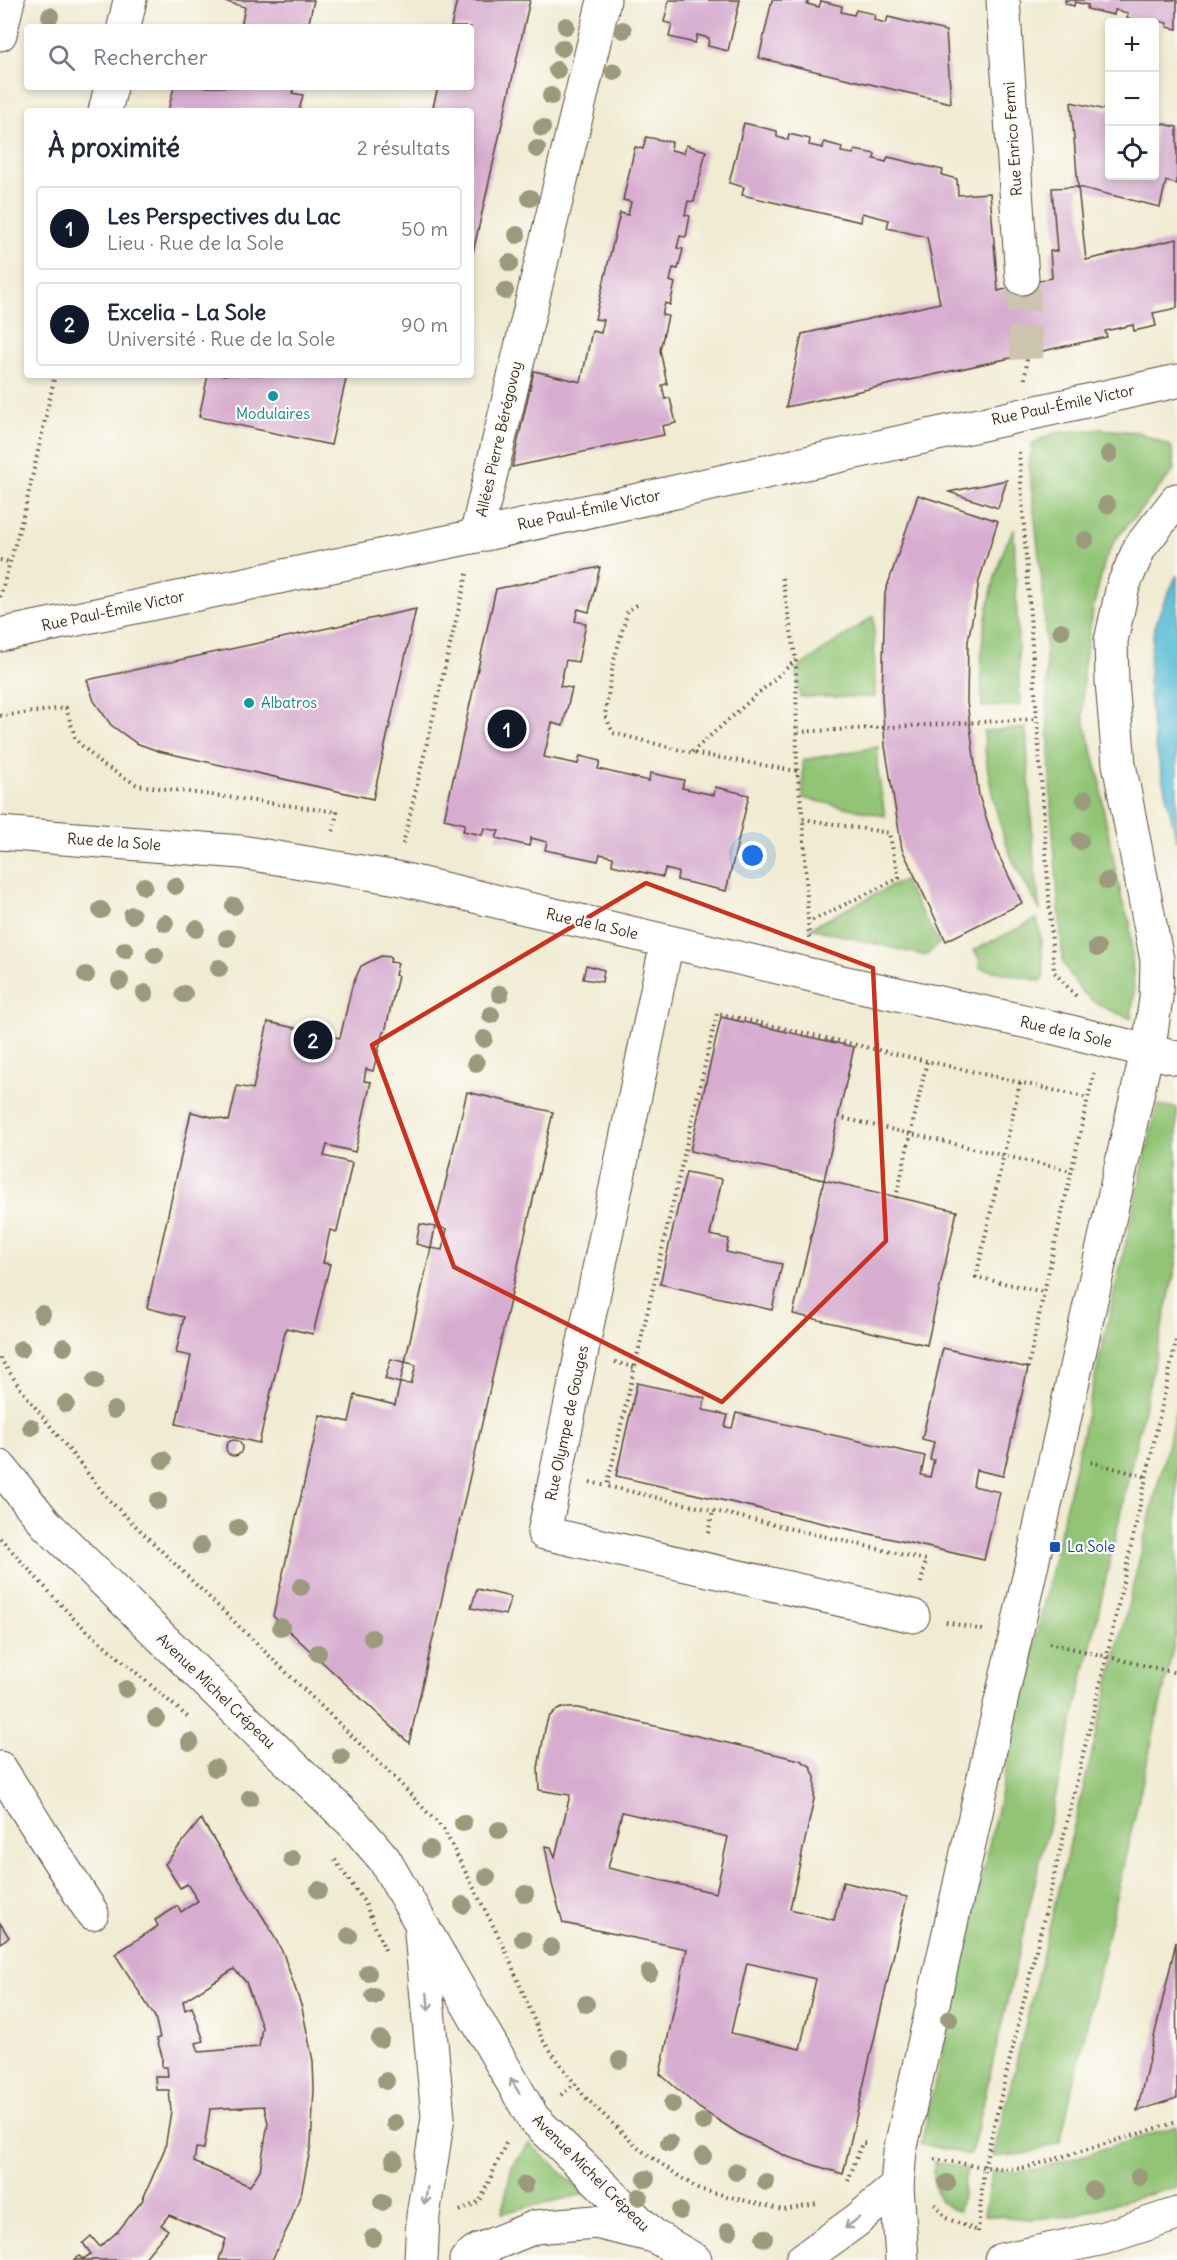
<!DOCTYPE html>
<html lang="fr">
<meta charset="utf-8">
<style>
body{margin:0;font-family:Delius,sans-serif;background:#f6f6f7;color:#1f2937}
.controls{position:absolute;right:18px;top:18px;display:grid;overflow:hidden;border-radius:6px;box-shadow:0 3px 9px #0003}
.controls button{width:54px;height:54px;display:grid;place-items:center;padding:0;border:0;border-bottom:2px solid #e0e1e3;background:#fff;color:#1f2937;font:30px sans-serif}
.you{position:absolute;left:753px;top:856px;width:21px;height:21px;margin:-15px;border:4px solid #fff;border-radius:50%;background:#1a73e8;box-shadow:0 0 0 9px #1a73e833}
.badge{display:grid;place-items:center;width:39px;height:39px;border-radius:50%;background:#111827;color:#fff;font-size:20px;font-weight:700}
.pin{position:absolute;translate:-50% -50%;border:3px solid #fff;box-shadow:0 2px 6px #0006}
.list{margin:0;padding:0;list-style:none}
h2{display:flex;justify-content:space-between;align-items:center;height:78px;margin:0;padding:0 24px;font-size:26px}
h2 small{font-size:20px;font-weight:400;color:#747a83}
.list li{display:grid;grid-template-columns:39px 1fr auto;gap:18px;align-items:center;box-sizing:border-box;height:84px;margin:0 12px 12px;padding:0 12px;border:2px solid #e0e1e3;border-radius:6px}
.list b{display:block;font-size:22px;white-space:nowrap}
.list p{margin:0;font-size:20px;white-space:nowrap;color:#747a83}
.list em{font-size:20px;font-style:normal;color:#747a83}
.icon{flex:none;width:33px;height:33px;fill:none;stroke:currentColor;stroke-width:2;stroke-linecap:round;stroke-linejoin:round}
.map{position:relative;flex:none;width:1177px;height:2260px;overflow:hidden}
.search{position:absolute;background:#fff;box-shadow:0 3px 9px #0003;left:24px;top:24px;width:450px;height:66px;display:flex;align-items:center;gap:15px;box-sizing:border-box;padding:0 21px;border-radius:6px;color:#747a83;font-size:22px}
.panel{position:absolute;background:#fff;box-shadow:0 3px 9px #0003;left:24px;top:108px;width:450px;height:270px;border-radius:6px}
.map>svg:first-child{display:block}
.green{fill:#91c475;stroke:#66774a;stroke-width:1.5}
.water{fill:#56bbd4;stroke:#487279;stroke-width:1.5}
.building{fill:#d7adcf;fill-rule:evenodd}
.lines{fill:none;stroke-linecap:round;stroke-linejoin:round}
.minor-tunnel{stroke:#ccc4ae;stroke-width:33;stroke-dasharray:33 16;stroke-linecap:butt}
.minor-casing{stroke:#564739;stroke-width:35}
.path{stroke:#564739;stroke-width:4;stroke-dasharray:1.5 4.5;stroke-linecap:butt}
.minor{stroke:#fff;stroke-width:33}
.tree{fill:#9b9a7d}
.oneway{stroke:#a79f9a}
.marked{fill:none;stroke:#c8321e;stroke-width:4.5;stroke-linejoin:round}
.culture-dot{fill:#0f9aa8;stroke:#fdfcf7;stroke-width:2}
.transit-dot{fill:#1a4fb4;stroke:#fdfcf7;stroke-width:2}
.labels{text-anchor:middle;stroke-width:4.5;stroke-linejoin:round;paint-order:stroke}
.street-label{font-size:15px;fill:#3b2a1e;stroke:#fdfcf7}
.culture-label{font-size:15px;fill:#0d838f;stroke:#fdfcf7}
.transit-label{font-size:15px;fill:#164399;stroke:#fdfcf7;text-anchor:start}
</style>
<div class="map">
<svg width="1177" height="2260" viewBox="0 0 1177 2260">
<rect width="100%" height="100%" fill="#fdfcf7"/>
<filter id="ink" filterUnits="userSpaceOnUse"><feTurbulence type="fractalNoise" baseFrequency=".0167" numOctaves="2"/><feDisplacementMap in="SourceGraphic" scale="12" xChannelSelector="R" yChannelSelector="G"/><feConvolveMatrix kernelMatrix="1 2 1 2 8 2 1 2 1" color-interpolation-filters="sRGB"/></filter>
<filter id="wash" filterUnits="userSpaceOnUse"><feTurbulence type="fractalNoise" baseFrequency=".008" numOctaves="4" result="noise"/><feDisplacementMap in="SourceGraphic" scale="24" xChannelSelector="R" yChannelSelector="G"/><feGaussianBlur stdDeviation="1.35" result="paint"/><feColorMatrix in="noise" values="0 0 0 0 0 0 0 0 0 0 0 0 0 0 0 0 0 1.4 0 .05"/><feComposite in="paint" operator="in"/></filter>
<g filter="url(#wash)">
<rect width="100%" height="100%" fill="#f0ebd2"/>
<g class="green">
<path d="M1101 429 1138 432 1171 446 1175 469 1115 540 1105 560 1094 604 1083 669V716L1101 784 1103 807 1122 901 1130 923 1134 994 1131 1018C1095 1006 1080 997 1063 962L1051 806 1044 601 1029 465 1033 443 1054 433Z"/>
<path d="M1014 530 1020 705 982 707C982 684 980 660 983 637 987 608 998 553 1014 530Z"/>
<polygon points="874,616 875,697 800,697 796,669"/>
<path d="M1026 728 1033 849 1040 911C1030 890 1016 870 1008 849 995 811 985 771 984 731Z"/>
<polygon points="878,747 877,765 885,816 803,798 803,760"/>
<polygon points="903,880 939,943 926,956 810,928"/>
<polygon points="1037,919 1041,938 1044,977 1041,981 980,968 979,958 974,950"/>
<polygon points="1157,1105 1177,1108 1177,1261 1096,1623 971,2155 921,2144"/>
<polygon points="1177,1406 1177,1631 1060,2143 1025,2154 993,2157"/>
<polygon points="1177,2126 1177,2187 1070,2216 1030,2219 984,2215 992,2171 1022,2172 1042,2168"/>
<polygon points="529,2143 585,2194 502,2213 512,2165"/>
<path d="M935 2161 967 2169 959 2211C935 2207 931 2181 935 2161Z"/>
</g>
<path class="water" d="M1177 575V841C1161 770 1135 689 1158 617 1163 603 1170 589 1177 575Z"/>
<g id="blocks">
<g class="building">
<polygon points="220,0 314,0 308,27 241,27 245,7"/>
<polygon points="457,0 530,0 472,257 471,111 432,111 438,87 471,87 471,27 451,27"/>
<polygon points="669,0 740,0 728,51 708,46 709,38 697,35 695,43 669,37 672,24 664,22"/>
<polygon points="772,0 809,0 807,4 819,7 821,1 842,6 841,12 854,15 856,10 875,14 874,20 886,23 888,17 946,31 951,103 759,58"/>
<polygon points="1065,0 1177,0 1177,29 1167,27 1167,23 1155,20 1154,22 1145,22 1127,18 1128,13 1115,10 1114,15 1087,9 1088,5 1075,2 1074,6 1066,4"/>
<polygon points="174,87 294,87 292,93 303,95 299,111 168,111"/>
<polygon points="1071,102 1110,111 1110,176 1155,176 1155,122 1177,127 1177,184 1166,181 1160,207 1078,187"/>
<polygon points="744,123 777,131 777,137 788,140 789,134 810,139 809,145 823,148 824,142 842,147 841,152 853,154 855,150 875,154 874,159 886,162 888,157 943,170 942,175 957,179 958,195 990,193 998,291 1052,278 1050,251 1057,251 1052,188 1078,187 1086,260 1177,239 1177,308 1153,313 1156,326 1134,331 1133,325 1105,331 1107,337 786,407 802,334 940,303 927,237 887,228 889,220 862,213 861,222 742,195 744,187 729,183"/>
<polygon points="646,137 672,142 671,150 684,153 686,145 706,151 694,202 688,201 685,215 690,216 686,237 680,236 677,248 683,249 678,269 673,268 670,281 675,283 670,305 665,303 662,315 668,316 660,350 667,384 662,385 665,399 670,398 676,423 662,426 664,435 512,467 534,371 581,382 592,331 601,333 604,320 595,319 620,213 628,215 631,202 623,200 635,147 643,149"/>
<polygon points="208,375 347,375 331,445 199,417"/>
<polygon points="1007,480 998,508 949,492"/>
<polygon points="918,495 998,521 979,581 976,599 968,641 967,702 979,796 998,854 1022,903 946,941 902,849 885,746 882,697 885,593"/>
<polygon points="600,567 589,612 578,609 575,621 586,624 578,662 566,660 560,686 572,688 563,726 552,723 544,757 578,764 580,756 600,761 598,769 649,781 650,773 684,780 682,788 714,795 715,787 749,795 726,891 677,880 678,872 665,869 663,877 612,865 613,857 600,854 598,861 545,850 547,842 531,838 529,846 496,838 499,831 484,828 482,835 463,831 465,824 444,819 496,589"/>
<polygon points="416,609 373,799 158,751 136,743 111,725 94,701 87,680"/>
<polygon points="381,956 391,957 390,962 398,963 395,975 398,976 385,1032 383,1032 373,1071 366,1069 364,1081 371,1082 355,1152 327,1145 324,1156 352,1163 337,1232 330,1230 323,1263 330,1264 313,1334 286,1328 259,1443 176,1424 191,1356 176,1353 184,1317 147,1308 191,1112 229,1121 237,1086 253,1089 268,1022 340,1038 352,986 361,966"/>
<polygon points="586,965 604,970 602,982 583,979"/>
<polygon points="721,1017 854,1047 824,1180 690,1151"/>
<polygon points="467,1092 553,1112 409,1743 273,1616 320,1415 349,1422 355,1395 395,1405 400,1383 385,1379 391,1359 405,1362 400,1383 411,1384 416,1365 405,1362 431,1248 442,1250 447,1229 435,1227"/>
<polygon points="686,1172 722,1179 710,1235 729,1239 726,1252 782,1264 772,1310 660,1284"/>
<polygon points="824,1180 957,1211 927,1345 793,1314"/>
<polygon points="420,1224 435,1227 431,1248 416,1244"/>
<polygon points="943,1348 1028,1368 1003,1476 976,1470 973,1486 1000,1492 984,1560 616,1476 637,1383 705,1398 703,1410 728,1415 725,1427 732,1428 736,1413 925,1456 921,1475 930,1477 934,1460 930,1460 934,1442 922,1439"/>
<circle cx="234" cy="1448" r="8"/>
<polygon points="477,1589 511,1597 505,1615 471,1608"/>
<path d="M562 1708H578L800 1760 810 1766 815 1777V1784L814 1799 790 1909 834 1920 843 1882 907 1897 843 2174 788 2157 741 2135 699 2108 660 2074 687 1949 563 1923 552 1884 545 1846 551 1847 555 1857 570 1795 539 1790 538 1768 545 1729 548 1718 555 1711ZM622 1812 728 1837 716 1893 608 1868ZM747 1963 816 1979 800 2049 731 2033Z"/>
<path d="M201 1819 268 1925 283 1953 302 2008 313 2061 314 2089 311 2145 302 2190 291 2221 272 2260H219L226 2239 169 2215 161 2225 168 2230 143 2260H74L80 2256 83 2259 91 2254 83 2243 91 2236 100 2247 118 2231 142 2201 165 2148 171 2111 169 2090H156L155 2076H168L167 2067H162V2056L157 2039 160 2038 155 2017 115 1954 158 1926 155 1920 178 1906 181 1912 198 1901 187 1884 180 1888 165 1864ZM234 1969 246 1982 262 2027 259 2047 199 2052 196 2043 204 2041 192 2007 185 2010 183 2001ZM264 2106 268 2123 260 2170 250 2186 194 2162 196 2148 204 2149 210 2109Z"/>
<polygon points="0,1923 9,1937 0,1943"/>
<polygon points="1176,1942 1177,2098 1137,2111"/>
</g>
</g>
</g>
<g filter="url(#ink)">
<use href="#blocks" fill-opacity="0" stroke="#564739" stroke-width="1.5"/>
<g class="lines">
<polyline class="minor-tunnel" points="1022,278 1027,359"/>
<defs>
<g id="minor">
<polyline points="1003,0 1022,278"/>
<polyline points="124,27 130,0"/>
<polyline points="0,34 8,0"/>
<polyline points="105,111 111,87"/>
<polyline points="476,536 604,0"/>
<polyline points="0,635 476,536 1177,381"/>
<polyline points="0,833 241,852 397,878 828,979 1051,1027 1177,1058"/>
<polyline points="667,942 544,1533 913,1616"/>
<polyline points="0,1467 46,1524 265,1739 354,1824 384,1859 533,2118 654,2236"/>
<polyline points="0,1768 92,1913"/>
<polyline points="421,2260 423,2216 438,2117 421,1934"/>
<polyline points="466,2260 479,2250 535,2227 595,2222 654,2236 695,2260"/>
<polyline points="802,2260 856,2221 897,2186"/>
<polyline points="902,2260 897,2186 900,2151 1151,1033 1156,998 1157,960 1119,764 1112,682 1111,641 1123,586 1140,547 1177,500"/>
<polyline points="1001,2260 1104,2238 1177,2214"/>
</g>
</defs>
<use href="#minor" class="minor-casing"/>
<g class="path">
<polyline points="1025,379 1027,359"/>
<polyline points="1019,452 1054,972 1076,996"/>
<polyline points="0,560 10,562"/>
<polyline points="782,578 796,660 797,771 803,819 809,938"/>
<polyline points="0,597 25,509 55,375"/>
<polyline points="637,605 628,610 613,664 605,715 613,733 692,753 797,771"/>
<polyline points="0,716 66,708 76,740 100,763 137,785 337,812 333,832"/>
<polyline points="798,732 1037,719"/>
<polyline points="692,752 796,660"/>
<polyline points="803,819 889,833 899,878 809,922"/>
<polyline points="403,844 467,574"/>
<polyline points="1020,1083 976,1277 1044,1292 1088,1098"/>
<polyline points="838,1117 1071,1171"/>
<polyline points="896,1198 927,1061"/>
<polyline points="0,1358 20,1388 109,1500 394,1777 444,1830 505,1949 542,2039 584,2096 638,2148 698,2189 783,2210 817,2204"/>
<polyline points="615,1362 635,1368"/>
<polyline points="1028,1368 1044,1292"/>
<polyline points="1091,1462 1147,1477"/>
<polyline points="590,1482 607,1486"/>
<polyline points="708,1533 713,1511"/>
<polyline points="0,1538 75,1620 190,1719"/>
<polyline points="921,1583 926,1560 607,1486 717,1013 1088,1098 1094,1073"/>
<polyline points="946,1622 983,1630"/>
<polyline points="1049,1643 1177,1673"/>
<polyline points="335,1860 365,1903 385,1950"/>
<polyline points="561,2095 575,2083"/>
<polyline points="934,2159 984,2167 1022,2169 1177,2122"/>
<polyline points="848,2181 862,2143 865,2143"/>
<polyline points="935,2204 946,2218 978,2231"/>
<polyline points="460,2211 480,2201 507,2141"/>
<polyline points="978,2232 984,2167 1107,1655 1177,1337"/>
</g>
<use href="#minor" class="minor"/>
</g>
<g class="tree">
<circle cx="50" cy="16" r="9"/>
<circle cx="566" cy="26" r="9"/>
<circle cx="623" cy="30" r="9"/>
<circle cx="562" cy="48" r="9"/>
<circle cx="557" cy="70" r="9"/>
<circle cx="614" cy="72" r="9"/>
<circle cx="551" cy="96" r="9"/>
<circle cx="542" cy="128" r="9"/>
<circle cx="537" cy="149" r="9"/>
<circle cx="530" cy="198" r="9"/>
<circle cx="517" cy="235" r="9"/>
<circle cx="510" cy="263" r="9"/>
<circle cx="505" cy="291" r="9"/>
<circle cx="1109" cy="454" r="9"/>
<circle cx="1107" cy="505" r="9"/>
<circle cx="1085" cy="540" r="9"/>
<circle cx="1061" cy="631" r="9"/>
<circle cx="1085" cy="799" r="9"/>
<circle cx="1080" cy="841" r="9"/>
<circle cx="1107" cy="881" r="9"/>
<circle cx="144" cy="886" r="9"/>
<circle cx="175" cy="886" r="9"/>
<circle cx="234" cy="906" r="9"/>
<circle cx="101" cy="910" r="9"/>
<circle cx="132" cy="915" r="9"/>
<circle cx="165" cy="923" r="9"/>
<circle cx="196" cy="929" r="9"/>
<circle cx="227" cy="938" r="9"/>
<circle cx="1097" cy="948" r="9"/>
<circle cx="125" cy="950" r="9"/>
<circle cx="155" cy="955" r="9"/>
<circle cx="219" cy="968" r="9"/>
<circle cx="86" cy="975" r="9"/>
<circle cx="120" cy="981" r="9"/>
<circle cx="145" cy="993" r="9"/>
<circle cx="184" cy="994" r="9"/>
<circle cx="500" cy="994" r="9"/>
<circle cx="491" cy="1015" r="9"/>
<circle cx="484" cy="1039" r="9"/>
<circle cx="476" cy="1063" r="9"/>
<circle cx="42" cy="1314" r="9"/>
<circle cx="64" cy="1347" r="9"/>
<circle cx="21" cy="1349" r="9"/>
<circle cx="95" cy="1381" r="9"/>
<circle cx="66" cy="1404" r="9"/>
<circle cx="114" cy="1410" r="9"/>
<circle cx="31" cy="1427" r="9"/>
<circle cx="163" cy="1460" r="9"/>
<circle cx="158" cy="1501" r="9"/>
<circle cx="238" cy="1528" r="9"/>
<circle cx="201" cy="1546" r="9"/>
<circle cx="301" cy="1587" r="9"/>
<circle cx="281" cy="1627" r="9"/>
<circle cx="372" cy="1638" r="9"/>
<circle cx="318" cy="1653" r="9"/>
<circle cx="126" cy="1689" r="9"/>
<circle cx="156" cy="1718" r="9"/>
<circle cx="190" cy="1742" r="9"/>
<circle cx="341" cy="1757" r="9"/>
<circle cx="215" cy="1768" r="9"/>
<circle cx="250" cy="1798" r="9"/>
<circle cx="463" cy="1823" r="9"/>
<circle cx="499" cy="1830" r="9"/>
<circle cx="430" cy="1849" r="9"/>
<circle cx="292" cy="1859" r="9"/>
<circle cx="487" cy="1877" r="9"/>
<circle cx="319" cy="1890" r="9"/>
<circle cx="525" cy="1894" r="9"/>
<circle cx="463" cy="1905" r="9"/>
<circle cx="349" cy="1936" r="9"/>
<circle cx="523" cy="1939" r="9"/>
<circle cx="551" cy="1947" r="9"/>
<circle cx="368" cy="1973" r="9"/>
<circle cx="649" cy="1973" r="9"/>
<circle cx="374" cy="1996" r="9"/>
<circle cx="586" cy="2004" r="9"/>
<circle cx="949" cy="2019" r="9"/>
<circle cx="380" cy="2039" r="9"/>
<circle cx="620" cy="2060" r="9"/>
<circle cx="386" cy="2081" r="9"/>
<circle cx="672" cy="2104" r="9"/>
<circle cx="703" cy="2122" r="9"/>
<circle cx="395" cy="2123" r="9"/>
<circle cx="669" cy="2143" r="9"/>
<circle cx="703" cy="2156" r="9"/>
<circle cx="394" cy="2160" r="9"/>
<circle cx="736" cy="2172" r="9"/>
<circle cx="1139" cy="2177" r="9"/>
<circle cx="646" cy="2179" r="9"/>
<circle cx="766" cy="2182" r="9"/>
<circle cx="947" cy="2183" r="9"/>
<circle cx="525" cy="2185" r="9"/>
<circle cx="1093" cy="2190" r="9"/>
<circle cx="639" cy="2197" r="9"/>
<circle cx="382" cy="2202" r="9"/>
<circle cx="680" cy="2211" r="9"/>
<circle cx="729" cy="2231" r="9"/>
<circle cx="373" cy="2238" r="9"/>
<circle cx="764" cy="2238" r="9"/>
</g>
<defs><path id="oneway-shaft" d="M-6 0H5M1.5-3L5.5 0L1.5 3" fill="none" stroke-width="1.6" stroke-linecap="round" stroke-linejoin="round" transform="scale(1.5)"/></defs>
<g class="oneway">
<use href="#oneway-shaft" transform="translate(428 2002) rotate(85)"/>
<use href="#oneway-shaft" transform="translate(515 2086) rotate(-120)"/>
<use href="#oneway-shaft" transform="translate(426 2196) rotate(99)"/>
<use href="#oneway-shaft" transform="translate(852 2223) rotate(142)"/>
</g>
</g>
<path class="marked" d="M646 883 873 968 886 1241 722 1402 454 1267 372 1045Z"/>
<g class="culture-dot">
<circle cx="273" cy="396" r="6"/>
<circle cx="249" cy="703" r="6"/>
</g>
<rect class="transit-dot" x="1049" y="1541" width="12" height="12" rx="3"/>
<g class="labels">
<g class="street-label">
<text transform="translate(1013 139) rotate(-94)" y="5">Rue Enrico Fermi</text>
<text transform="translate(1063 405) rotate(-12)" y="5">Rue Paul-Émile Victor</text>
<text transform="translate(499 439) rotate(-77)" y="5">Allées Pierre Bérégovoy</text>
<text transform="translate(589 510) rotate(-12)" y="5">Rue Paul-Émile Victor</text>
<text transform="translate(113 611) rotate(-12)" y="5">Rue Paul-Émile Victor</text>
<text transform="translate(114 842) rotate(4)" y="5">Rue de la Sole</text>
<text transform="translate(592 924) rotate(13)" y="5">Rue de la Sole</text>
<text transform="translate(1066 1032) rotate(13)" y="5">Rue de la Sole</text>
<text transform="translate(567 1423) rotate(-78)" y="5">Rue Olympe de Gouges</text>
<text transform="translate(216 1691) rotate(44)" y="5">Avenue Michel Crépeau</text>
<text transform="translate(591 2173) rotate(45)" y="5">Avenue Michel Crépeau</text>
</g>
<g class="culture-label">
<text x="273" y="419">Modulaires</text>
<text x="261" y="708" text-anchor="start">Albatros</text>
</g>
<g class="transit-label">
<text x="1067" y="1552">La Sole</text>
</g>
</g>
</svg>
<div class="controls">
<button>+</button>
<button>−</button>
<button><svg class="icon" aria-label="locate" viewBox="0 0 24 24"><circle cx="12" cy="12" r="6"/><path d="M12 2v4M12 18v4M2 12h4M18 12h4"/></svg></button>
</div>
<div class="you"></div>
<div class="pin badge" style="left:507px;top:729px">1</div>
<div class="pin badge" style="left:313px;top:1040px">2</div>
<div class="search"><svg class="icon" aria-label="search" viewBox="0 0 24 24"><circle cx="10" cy="10" r="6"/><path d="M15 15l6 6"/></svg>Rechercher</div>
<section class="panel">
<h2>À proximité<small>2 résultats</small></h2>
<ul class="list">
<li><span class="badge">1</span><div><b>Les Perspectives du Lac</b><p>Lieu · Rue de la Sole</p></div><em>50 m</em></li>
<li><span class="badge">2</span><div><b>Excelia - La Sole</b><p>Université · Rue de la Sole</p></div><em>90 m</em></li>
</ul>
</section>
</div>
